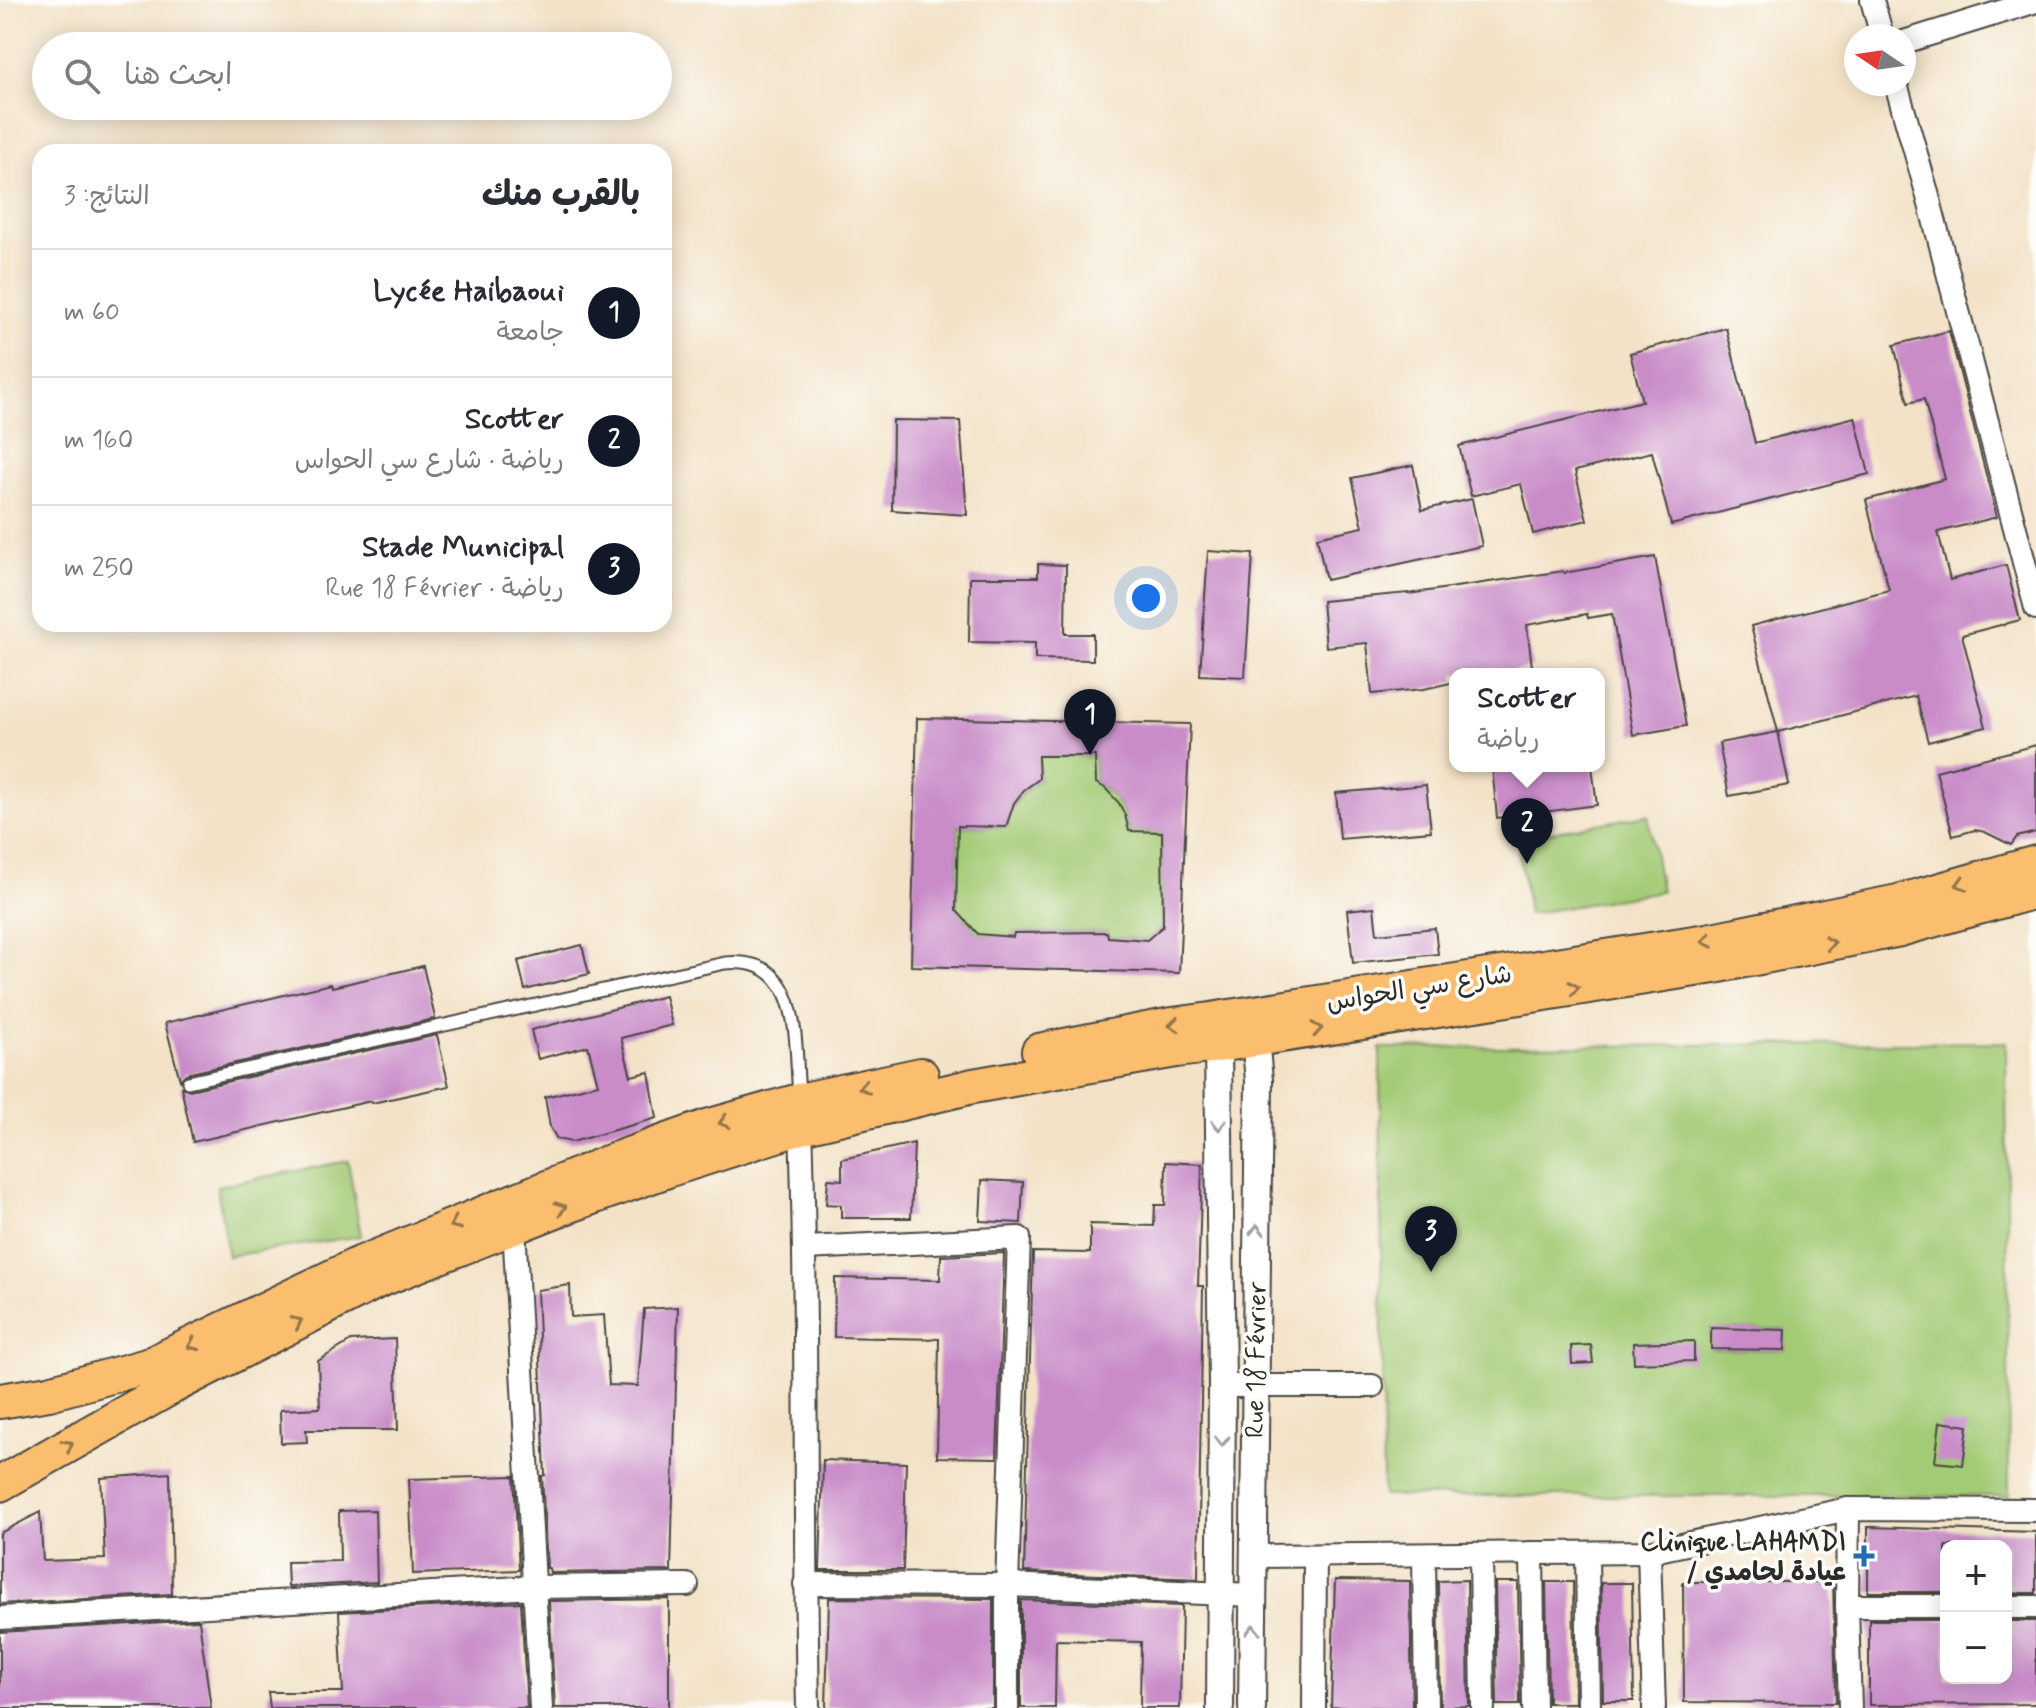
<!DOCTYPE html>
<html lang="ar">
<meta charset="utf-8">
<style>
body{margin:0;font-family:Mynerve,"Playpen Sans Arabic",sans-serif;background:#f2f2f3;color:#2b2b33;direction:rtl}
.controls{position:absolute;right:24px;bottom:24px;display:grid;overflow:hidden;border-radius:16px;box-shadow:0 4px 20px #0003}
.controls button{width:72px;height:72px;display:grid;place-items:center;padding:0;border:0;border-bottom:2px solid #e1e1e2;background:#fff;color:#2b2b33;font:40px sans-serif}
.compass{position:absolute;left:1844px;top:24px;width:72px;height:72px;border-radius:50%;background:#fff;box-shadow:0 4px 20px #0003;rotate:283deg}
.you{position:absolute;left:1146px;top:598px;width:28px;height:28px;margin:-20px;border:6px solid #fff;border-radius:50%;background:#1a73e8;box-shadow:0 0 0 12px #1a73e833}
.badge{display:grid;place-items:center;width:52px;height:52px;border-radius:50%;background:#111827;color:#fff;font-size:26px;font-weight:700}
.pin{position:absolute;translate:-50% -66px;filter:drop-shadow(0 2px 4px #0008)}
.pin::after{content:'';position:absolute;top:42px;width:28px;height:24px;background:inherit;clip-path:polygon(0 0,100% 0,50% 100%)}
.popup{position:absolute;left:1449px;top:668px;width:156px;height:104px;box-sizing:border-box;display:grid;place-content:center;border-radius:16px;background:#fff;filter:drop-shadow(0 2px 6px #0005);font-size:26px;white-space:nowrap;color:#7c7c81}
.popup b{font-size:30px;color:#2b2b33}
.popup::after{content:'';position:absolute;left:50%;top:100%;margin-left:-16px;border:16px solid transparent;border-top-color:#fff}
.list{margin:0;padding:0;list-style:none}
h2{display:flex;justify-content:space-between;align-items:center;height:104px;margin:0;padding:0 32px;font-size:34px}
h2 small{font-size:26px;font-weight:400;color:#7c7c81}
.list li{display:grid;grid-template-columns:52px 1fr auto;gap:24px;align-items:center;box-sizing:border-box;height:128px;padding:0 32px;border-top:2px solid #e1e1e2}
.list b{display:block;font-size:30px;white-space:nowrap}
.list p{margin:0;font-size:26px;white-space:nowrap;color:#7c7c81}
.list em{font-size:26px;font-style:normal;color:#7c7c81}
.icon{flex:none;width:44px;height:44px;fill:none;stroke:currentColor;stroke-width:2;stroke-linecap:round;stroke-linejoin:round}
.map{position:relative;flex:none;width:2036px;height:1708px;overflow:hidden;direction:ltr}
.search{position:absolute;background:#fff;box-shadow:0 4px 20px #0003;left:32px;top:32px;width:640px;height:88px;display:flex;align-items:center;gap:20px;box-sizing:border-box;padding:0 28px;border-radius:44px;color:#7c7c81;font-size:30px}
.panel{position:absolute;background:#fff;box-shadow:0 4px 20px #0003;left:32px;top:144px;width:640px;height:488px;border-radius:24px;direction:rtl}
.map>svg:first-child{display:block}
.green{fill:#a3ca74;stroke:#677a50;stroke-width:2;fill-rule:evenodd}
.building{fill:#c98cc9;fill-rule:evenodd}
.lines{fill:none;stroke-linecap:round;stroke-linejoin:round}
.service-casing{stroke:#494642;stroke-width:15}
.minor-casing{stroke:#494642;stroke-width:26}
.tertiary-casing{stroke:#494642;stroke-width:30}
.primary-casing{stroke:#494642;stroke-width:38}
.service{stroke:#fff;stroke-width:11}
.minor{stroke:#fff;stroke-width:22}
.tertiary{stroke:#fff;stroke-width:26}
.primary{stroke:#fbbe6e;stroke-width:34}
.oneway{stroke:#93744c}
.oneway2{stroke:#a0a0a0}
.poi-dot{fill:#1f6fb2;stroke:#fdfcf7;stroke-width:3}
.labels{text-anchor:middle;stroke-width:7;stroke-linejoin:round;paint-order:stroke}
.street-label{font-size:26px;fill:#2b2b2b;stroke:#fdfcf7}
.poi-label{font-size:26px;font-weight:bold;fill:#2b2b2b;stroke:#fdfcf7;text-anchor:end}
</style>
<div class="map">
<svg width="2036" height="1708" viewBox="0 0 2036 1708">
<rect width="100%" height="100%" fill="#fdfcf7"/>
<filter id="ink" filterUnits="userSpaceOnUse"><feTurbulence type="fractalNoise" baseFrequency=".0125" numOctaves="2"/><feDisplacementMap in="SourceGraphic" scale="16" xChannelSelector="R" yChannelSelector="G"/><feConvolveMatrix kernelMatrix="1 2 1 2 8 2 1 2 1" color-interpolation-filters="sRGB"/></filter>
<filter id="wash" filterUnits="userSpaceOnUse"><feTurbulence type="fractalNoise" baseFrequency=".006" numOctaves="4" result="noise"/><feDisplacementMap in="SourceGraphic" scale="32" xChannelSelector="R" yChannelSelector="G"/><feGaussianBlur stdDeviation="1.8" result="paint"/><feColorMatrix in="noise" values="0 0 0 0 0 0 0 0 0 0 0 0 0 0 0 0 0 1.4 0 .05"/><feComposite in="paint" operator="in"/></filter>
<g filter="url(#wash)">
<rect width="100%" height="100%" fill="#f3e2c7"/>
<g class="green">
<path d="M1038 756H1095L1096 783C1116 794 1124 810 1129 831L1162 832 1163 926 1147 940 1108 937 1107 932 1014 933 1013 937 978 934 956 910 958 826 1007 827C1010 805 1022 792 1039 779Z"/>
<polygon points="1648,815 1661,891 1529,914 1517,838"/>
<path d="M2006 1042 2009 1496H1383L1380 1048ZM1711 1329 1785 1330V1350L1711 1349Z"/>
<polygon points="348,1161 361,1236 228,1256 217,1186"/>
</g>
<g id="blocks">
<g class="building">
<polygon points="1726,328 1755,443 1855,417 1869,474 1671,525 1652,452 1575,471 1587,520 1533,534 1521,484 1471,496 1459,446 1642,401 1630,353"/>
<polygon points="1949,331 1997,517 1938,532 1950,580 2006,565 2020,620 1962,635 1986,727 1928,742 1916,696 1778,732 1751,626 1889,590 1866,500 1945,479 1924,399 1908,403 1894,345"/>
<polygon points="893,420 960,421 967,515 892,510"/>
<polygon points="1413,465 1422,510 1472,499 1482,546 1326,580 1317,537 1363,527 1352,478"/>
<polygon points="1208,551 1253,554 1245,677 1200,675"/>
<polygon points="1655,557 1686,726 1633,735 1612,614 1588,618 1587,614 1527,625 1532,667 1497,674 1455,674 1455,682 1424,689 1372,694 1367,643 1326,647 1322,601 1408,593 1408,594 1563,571 1564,573"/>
<polygon points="1038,564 1066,565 1065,634 1093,634 1093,660 1035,659 1035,643 969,642 970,577 1038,577"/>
<path d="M917 718 1190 724 1179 973 911 966ZM1038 756H1095L1096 783 1105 788 1119 803 1125 815 1129 831 1162 832 1163 926 1147 940 1108 937 1107 932 1014 933 1013 937 978 934 956 910 958 826 1006 827 1014 803 1024 790 1039 779Z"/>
<polygon points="1778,732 1789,785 1729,796 1719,743"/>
<polygon points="2036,745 2036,832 2017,837 2011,845 1985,832 1975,830 1953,836 1936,771"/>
<polygon points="1492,766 1592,766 1597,805 1497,818"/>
<polygon points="1426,785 1431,831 1340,839 1336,793"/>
<polygon points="1374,907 1377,934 1435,928 1438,954 1353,963 1347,910"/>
<polygon points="582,945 589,974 525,990 518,961"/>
<polygon points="423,966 435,1018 434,1019 186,1074 180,1080 165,1023 331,984 332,987"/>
<polygon points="665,996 672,1025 621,1038 631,1076 649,1072 657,1118 572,1142 557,1139 550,1127 545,1097 598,1084 588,1046 538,1059 531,1030"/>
<polygon points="437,1035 449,1086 372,1103 371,1101 193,1142 181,1087 190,1090"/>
<polygon points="914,1143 911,1218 841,1218 841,1205 826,1204 828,1179 842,1180 842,1159"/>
<polygon points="1166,1162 1202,1164 1198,1286 1203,1286 1198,1579 1024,1572 1033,1252 1090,1253 1090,1224 1154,1226 1155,1205 1165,1205"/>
<polygon points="982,1180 1023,1182 1021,1223 980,1221"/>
<polygon points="1004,1253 997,1458 937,1457 939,1339 834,1337 835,1278 940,1280 941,1256"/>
<polygon points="570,1285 571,1317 604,1315 609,1385 638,1386 644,1309 678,1307 671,1571 550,1573 549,1568 547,1568 542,1476 545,1475 537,1290"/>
<polygon points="1711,1328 1786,1330 1785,1350 1711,1349"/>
<polygon points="395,1339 398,1430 306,1430 307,1442 281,1443 280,1410 320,1408 318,1361 351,1341"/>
<polygon points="1694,1341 1694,1361 1634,1363 1633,1343"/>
<polygon points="1591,1345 1593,1363 1572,1364 1571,1346"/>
<polygon points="1940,1422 1968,1426 1963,1465 1935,1462"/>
<polygon points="823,1460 906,1463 903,1570 820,1570"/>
<polygon points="170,1473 172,1594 0,1604 0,1533 40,1512 43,1561 105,1559 101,1478"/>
<polygon points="514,1476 519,1570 413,1574 409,1479"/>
<polygon points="375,1510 377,1582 288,1587 287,1562 340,1561 339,1511"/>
<polygon points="1868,1527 2036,1532 2036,1593 2006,1593 2006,1546 1946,1546 1946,1592 1868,1592"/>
<polygon points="1335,1580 1410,1581 1412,1708 1331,1707"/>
<polygon points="1467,1580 1469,1706 1440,1707 1438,1581"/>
<polygon points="1495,1582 1518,1582 1520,1705 1497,1705"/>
<polygon points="1546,1582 1573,1582 1575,1703 1548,1703"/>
<polygon points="1683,1582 1833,1582 1836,1703 1684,1702"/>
<polygon points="1601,1583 1632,1583 1634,1701 1603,1701"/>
<polygon points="829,1598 993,1599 993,1708 826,1708"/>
<polygon points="669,1599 669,1708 555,1708 549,1601"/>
<polygon points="1021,1600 1182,1606 1180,1708 1140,1708 1141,1642 1056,1640 1055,1708 1021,1708"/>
<polygon points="521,1602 527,1708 270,1708 268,1692 343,1692 339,1612"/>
<polygon points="199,1620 211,1708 0,1708 0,1632"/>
<polygon points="1869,1620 1946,1620 1946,1678 2006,1678 2006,1621 2036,1621 2036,1704 1869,1705"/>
</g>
</g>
</g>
<g filter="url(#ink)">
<use href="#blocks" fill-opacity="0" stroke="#494642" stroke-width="2"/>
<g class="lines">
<defs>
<path id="service" d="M188 1082 725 963C804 955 794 1042 799 1095"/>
<g id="minor">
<polyline points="1872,0 1882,36"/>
<polyline points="1904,42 2036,1"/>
<polyline points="1896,84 1926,189 2036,608"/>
<path d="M801 1127C808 1321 804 1514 808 1708"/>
<polyline points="514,1227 541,1708"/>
<polyline points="805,1248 1019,1238 1007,1585 1007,1708"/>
<polyline points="1222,1386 1372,1386"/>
<polyline points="1848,1509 1847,1606 1850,1708"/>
<polyline points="1649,1552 1654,1708"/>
<polyline points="1532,1553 1534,1708"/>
<polyline points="1587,1553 1589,1708"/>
<polyline points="1481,1554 1483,1708"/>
<polyline points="1424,1555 1426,1708"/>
<polyline points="1253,1556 1649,1552 1848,1509 2036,1510"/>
<polyline points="805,1584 1007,1585 1253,1595"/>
<polyline points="1847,1606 1946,1606"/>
<polyline points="2006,1607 2036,1607"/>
<polyline points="0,1618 535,1587 687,1585"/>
<polyline points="1314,1708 1315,1556"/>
</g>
<g id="tertiary">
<polyline points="1250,1020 1255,1039 1259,1080 1252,1708"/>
<polyline points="1213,1027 1218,1045 1222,1386 1220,1708"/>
</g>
<g id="primary">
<polyline points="1039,1051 1172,1025 1211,1020 1707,941 1898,902 2036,863"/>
<polyline points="0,1401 49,1393 147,1366 357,1265 620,1158 710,1126 799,1101 921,1075"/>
<polyline points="0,1484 173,1386 379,1280 556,1210 670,1169 801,1127 973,1086 1176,1050 1218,1045 1714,966 1900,929 2036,891"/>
</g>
</defs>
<use href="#service" class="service-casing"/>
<use href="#minor" class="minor-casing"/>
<use href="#tertiary" class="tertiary-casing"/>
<use href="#primary" class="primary-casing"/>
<use href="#service" class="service"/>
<use href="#minor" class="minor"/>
<use href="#tertiary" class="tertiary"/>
<use href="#primary" class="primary"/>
</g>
<defs><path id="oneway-chevron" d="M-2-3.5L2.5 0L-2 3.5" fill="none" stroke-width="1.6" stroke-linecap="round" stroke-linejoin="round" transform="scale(2)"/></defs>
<g class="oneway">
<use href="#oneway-chevron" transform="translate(1961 884) rotate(164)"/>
<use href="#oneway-chevron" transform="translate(1707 941) rotate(170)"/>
<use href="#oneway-chevron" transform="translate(1830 943) rotate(-11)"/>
<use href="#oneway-chevron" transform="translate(1574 988) rotate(-9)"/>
<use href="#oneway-chevron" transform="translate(1174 1025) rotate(172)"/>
<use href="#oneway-chevron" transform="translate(1317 1029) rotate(-9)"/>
<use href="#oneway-chevron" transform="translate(864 1087) rotate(168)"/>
<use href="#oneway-chevron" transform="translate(724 1122) rotate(164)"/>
<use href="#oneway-chevron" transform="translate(561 1208) rotate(-20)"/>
<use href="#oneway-chevron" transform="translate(455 1224) rotate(157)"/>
<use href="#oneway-chevron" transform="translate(297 1322) rotate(-27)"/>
<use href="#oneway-chevron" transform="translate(193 1345) rotate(155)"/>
<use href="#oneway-chevron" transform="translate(68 1445) rotate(-29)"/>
</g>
<g class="oneway2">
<use href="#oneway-chevron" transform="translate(1219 1125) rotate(89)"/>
<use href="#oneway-chevron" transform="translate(1257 1230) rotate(-89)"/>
<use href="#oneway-chevron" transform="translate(1222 1441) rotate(90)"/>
<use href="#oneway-chevron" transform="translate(1253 1630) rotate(-90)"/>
</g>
</g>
<path class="poi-dot" d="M1860 1544h8v8h8v8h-8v8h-8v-8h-8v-8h8z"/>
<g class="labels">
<g class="street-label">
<text transform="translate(1419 987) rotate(-9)" y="9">شارع سي الحواس</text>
<text transform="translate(1255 1360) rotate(-89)" y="9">Rue 18 Février</text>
</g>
<g class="poi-label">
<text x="1846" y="1550">Clinique LAHAMDI<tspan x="1846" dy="30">/ عيادة لحامدي</tspan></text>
</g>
</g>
</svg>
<div class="controls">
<button>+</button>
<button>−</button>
</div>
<svg class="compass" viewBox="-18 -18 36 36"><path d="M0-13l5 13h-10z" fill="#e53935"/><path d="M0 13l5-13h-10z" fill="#7c7c81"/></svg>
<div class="you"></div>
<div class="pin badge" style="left:1090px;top:755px">1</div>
<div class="pin badge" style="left:1527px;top:864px">2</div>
<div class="popup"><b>Scotter</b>رياضة</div>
<div class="pin badge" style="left:1431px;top:1272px">3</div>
<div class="search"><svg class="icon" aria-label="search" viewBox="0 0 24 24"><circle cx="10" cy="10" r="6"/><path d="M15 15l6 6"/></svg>ابحث هنا</div>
<section class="panel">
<h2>بالقرب منك<small>النتائج: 3</small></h2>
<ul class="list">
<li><span class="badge">1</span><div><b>Lycée Haibaoui</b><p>جامعة</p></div><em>60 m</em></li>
<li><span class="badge">2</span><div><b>Scotter</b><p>رياضة · شارع سي الحواس</p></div><em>160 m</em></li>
<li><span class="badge">3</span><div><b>Stade Municipal</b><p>رياضة · Rue 18 Février</p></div><em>250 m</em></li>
</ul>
</section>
</div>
